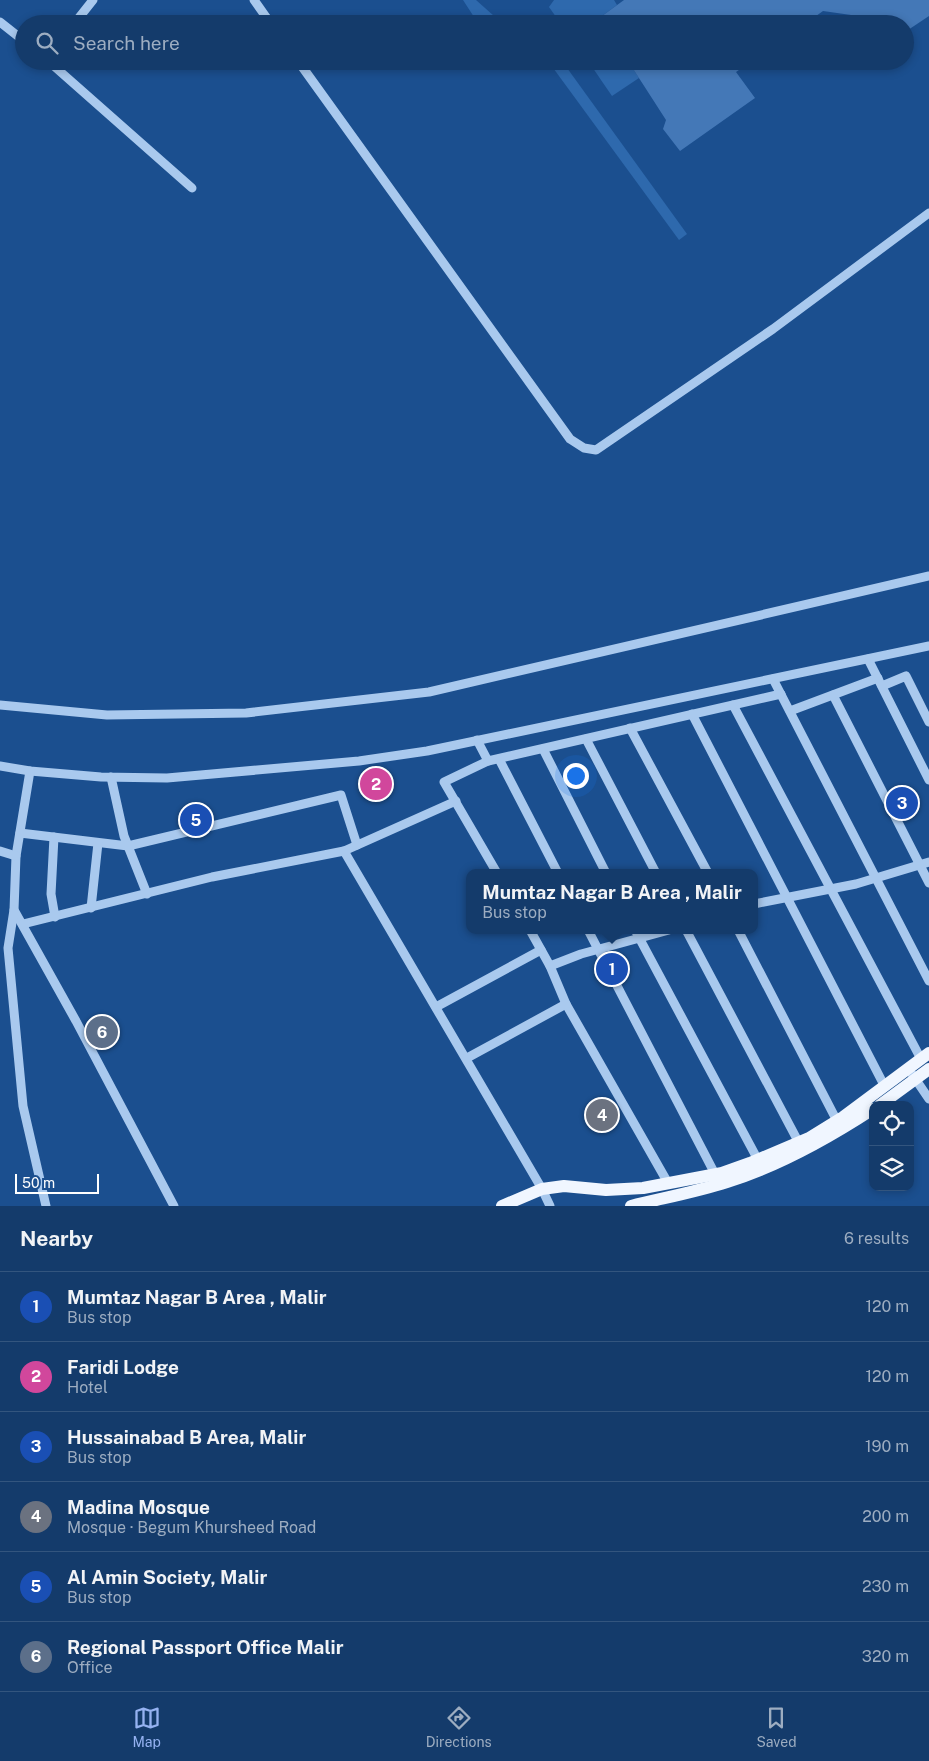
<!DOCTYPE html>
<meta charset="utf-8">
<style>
body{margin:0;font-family:"Public Sans",sans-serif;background:#1d4271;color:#f1f3f6}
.controls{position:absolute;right:15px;bottom:15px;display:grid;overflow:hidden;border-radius:10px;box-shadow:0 2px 8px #0003}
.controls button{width:45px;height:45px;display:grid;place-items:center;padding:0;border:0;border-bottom:1px solid #33557e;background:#143b6b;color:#f1f3f6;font:25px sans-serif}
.scale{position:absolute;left:15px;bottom:12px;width:84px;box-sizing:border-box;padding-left:5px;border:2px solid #fff;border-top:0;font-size:14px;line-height:18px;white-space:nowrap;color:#fff;-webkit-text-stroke:4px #1b4f8f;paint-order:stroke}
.you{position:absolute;left:575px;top:775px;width:18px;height:18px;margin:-12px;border:4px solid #fff;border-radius:50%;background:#1a73e8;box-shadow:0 0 0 8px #1a73e833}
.badge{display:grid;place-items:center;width:32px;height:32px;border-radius:50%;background:#95b2f1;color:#fff;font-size:16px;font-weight:700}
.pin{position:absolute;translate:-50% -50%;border:2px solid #fff;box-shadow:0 1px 5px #0006}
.popup{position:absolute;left:466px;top:869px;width:292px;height:65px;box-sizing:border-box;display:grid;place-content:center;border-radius:10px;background:#143b6b;filter:drop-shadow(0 1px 4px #0005);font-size:16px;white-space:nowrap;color:#9dadc1}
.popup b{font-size:19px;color:#f1f3f6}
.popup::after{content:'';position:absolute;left:50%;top:100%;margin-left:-10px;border:10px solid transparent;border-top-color:#143b6b}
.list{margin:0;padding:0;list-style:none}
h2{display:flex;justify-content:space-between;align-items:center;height:65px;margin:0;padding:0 20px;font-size:21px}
h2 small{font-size:16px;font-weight:400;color:#9dadc1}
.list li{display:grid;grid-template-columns:32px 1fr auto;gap:15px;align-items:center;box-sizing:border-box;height:70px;padding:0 20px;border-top:1px solid #33557e}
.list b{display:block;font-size:19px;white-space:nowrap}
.list p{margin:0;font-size:16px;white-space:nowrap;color:#9dadc1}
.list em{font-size:16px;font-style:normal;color:#9dadc1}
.icon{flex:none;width:28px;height:28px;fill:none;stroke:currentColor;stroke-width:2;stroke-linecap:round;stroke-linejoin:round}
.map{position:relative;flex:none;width:929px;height:1206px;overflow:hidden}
.search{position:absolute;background:#143b6b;box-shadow:0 2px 8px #0003;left:15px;right:15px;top:15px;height:55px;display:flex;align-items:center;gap:12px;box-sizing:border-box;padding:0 18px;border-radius:28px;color:#9dadc1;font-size:19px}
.sheet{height:485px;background:#143b6b}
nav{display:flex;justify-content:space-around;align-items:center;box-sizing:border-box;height:70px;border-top:1px solid #33557e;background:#143b6b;font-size:14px;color:#9dadc1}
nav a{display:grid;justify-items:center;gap:2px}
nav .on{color:#95b2f1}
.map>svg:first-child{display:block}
.green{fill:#2e69ad}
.building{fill:#4478b7}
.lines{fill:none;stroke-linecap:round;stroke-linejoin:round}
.minor{stroke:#a9c9ee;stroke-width:9}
.major{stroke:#f0f6ff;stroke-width:12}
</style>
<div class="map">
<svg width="929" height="1206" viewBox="0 0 929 1206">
<rect width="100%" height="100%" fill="#1b4f8f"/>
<g class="green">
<polygon points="463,0 476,0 494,16 505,21 530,24 483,24 474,17"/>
<polygon points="554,0 614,0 617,5 591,24 561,24 549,7"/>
<polygon points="548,61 562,61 687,234 679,240"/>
<polygon points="588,61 628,61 639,78 612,96"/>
</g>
<g class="building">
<polygon points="624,0 929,0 929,16 905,32 905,24 883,24 879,19 823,11 805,24 591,24"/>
<polygon points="628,61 752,61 736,72 755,98 680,151 663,129 666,120"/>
</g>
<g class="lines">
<g class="minor">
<polyline points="254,0 271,24"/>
<polyline points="0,22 24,41"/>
<polyline points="74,24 93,0"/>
<polyline points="51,61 55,67 192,188"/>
<polyline points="298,61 570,439 584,448 596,450 773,329 929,213"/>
<polyline points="868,659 929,780"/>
<polyline points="773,679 929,981"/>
<polyline points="882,686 906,676 929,722"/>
<polyline points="833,695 929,883"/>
<polyline points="0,705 107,715 246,713 429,692 929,576"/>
<polyline points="733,705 921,1059"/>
<polyline points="790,711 878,678"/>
<polyline points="692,714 885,1087"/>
<polyline points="630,728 708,873"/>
<polyline points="586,739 656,873"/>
<polyline points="477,740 488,761 444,782 497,873"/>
<polyline points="543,749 606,873"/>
<polyline points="499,759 558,873"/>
<polyline points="488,761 781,694"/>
<polyline points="0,766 30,771 101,777 167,778 359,761 427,751 929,646"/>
<polyline points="30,771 16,856 14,910 76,1021 174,1206"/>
<polyline points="111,777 124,836 147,894"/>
<polyline points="20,833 128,846 341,795 357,845"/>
<polyline points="54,837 51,894 55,917"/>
<polyline points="0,851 16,856"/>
<polyline points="344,851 542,1189 550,1206"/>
<polyline points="754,904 856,884 929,862"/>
<polyline points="91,908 98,843"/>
<polyline points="14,910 8,948 23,1106 46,1206"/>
<polyline points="23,924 212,877 344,851 456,801"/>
<polyline points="530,930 550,966 566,1004 668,1183"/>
<polyline points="588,930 715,1174"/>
<polyline points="635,930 758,1160"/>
<polyline points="686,930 799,1143"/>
<polyline points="738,930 837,1121"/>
<polyline points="550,966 581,954 669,930"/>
<polyline points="436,1007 541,950"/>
<polyline points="467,1058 566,1004"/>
<polyline points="912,1074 929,1099"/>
</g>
<g class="major">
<polyline points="880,1105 929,1069"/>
<polyline points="502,1206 542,1189 564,1186 606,1190 643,1188 722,1173 750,1163 809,1138 843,1117 929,1053"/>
<path d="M631 1206C663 1198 696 1192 727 1182 779 1166 827 1139 873 1109"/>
</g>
</g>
</svg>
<div class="controls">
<button><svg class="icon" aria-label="locate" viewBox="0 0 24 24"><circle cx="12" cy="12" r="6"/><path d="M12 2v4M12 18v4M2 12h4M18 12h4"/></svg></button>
<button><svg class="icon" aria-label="layers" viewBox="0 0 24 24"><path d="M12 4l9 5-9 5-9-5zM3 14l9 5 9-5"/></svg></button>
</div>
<div class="scale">50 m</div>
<div class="you"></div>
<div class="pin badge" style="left:612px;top:969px;background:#1a4fb4">1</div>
<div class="popup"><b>Mumtaz Nagar B Area , Malir</b>Bus stop</div>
<div class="pin badge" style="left:376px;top:784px;background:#d1479c">2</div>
<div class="pin badge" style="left:902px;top:803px;background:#1a4fb4">3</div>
<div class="pin badge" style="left:602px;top:1115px;background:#6b7280">4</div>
<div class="pin badge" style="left:196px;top:820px;background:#1a4fb4">5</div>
<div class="pin badge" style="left:102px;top:1032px;background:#5c6f8a">6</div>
<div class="search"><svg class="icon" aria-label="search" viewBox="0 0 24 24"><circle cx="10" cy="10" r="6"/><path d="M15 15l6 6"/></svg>Search here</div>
</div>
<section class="sheet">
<h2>Nearby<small>6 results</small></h2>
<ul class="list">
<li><span class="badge" style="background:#1a4fb4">1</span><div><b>Mumtaz Nagar B Area , Malir</b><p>Bus stop</p></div><em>120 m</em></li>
<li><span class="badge" style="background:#d1479c">2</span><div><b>Faridi Lodge</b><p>Hotel</p></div><em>120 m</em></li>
<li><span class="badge" style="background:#1a4fb4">3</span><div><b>Hussainabad B Area, Malir</b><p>Bus stop</p></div><em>190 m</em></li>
<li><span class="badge" style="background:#6b7280">4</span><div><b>Madina Mosque</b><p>Mosque · Begum Khursheed Road</p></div><em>200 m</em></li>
<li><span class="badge" style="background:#1a4fb4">5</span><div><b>Al Amin Society, Malir</b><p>Bus stop</p></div><em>230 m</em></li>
<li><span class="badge" style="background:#5c6f8a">6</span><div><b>Regional Passport Office Malir</b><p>Office</p></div><em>320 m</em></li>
</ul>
</section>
<nav>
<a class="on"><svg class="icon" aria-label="map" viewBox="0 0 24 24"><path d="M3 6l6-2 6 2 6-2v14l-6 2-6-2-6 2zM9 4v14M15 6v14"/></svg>Map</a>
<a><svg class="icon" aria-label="directions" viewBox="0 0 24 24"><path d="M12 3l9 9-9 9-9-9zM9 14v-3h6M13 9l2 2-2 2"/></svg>Directions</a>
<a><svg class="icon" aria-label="saved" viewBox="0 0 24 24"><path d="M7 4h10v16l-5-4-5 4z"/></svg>Saved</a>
</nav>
